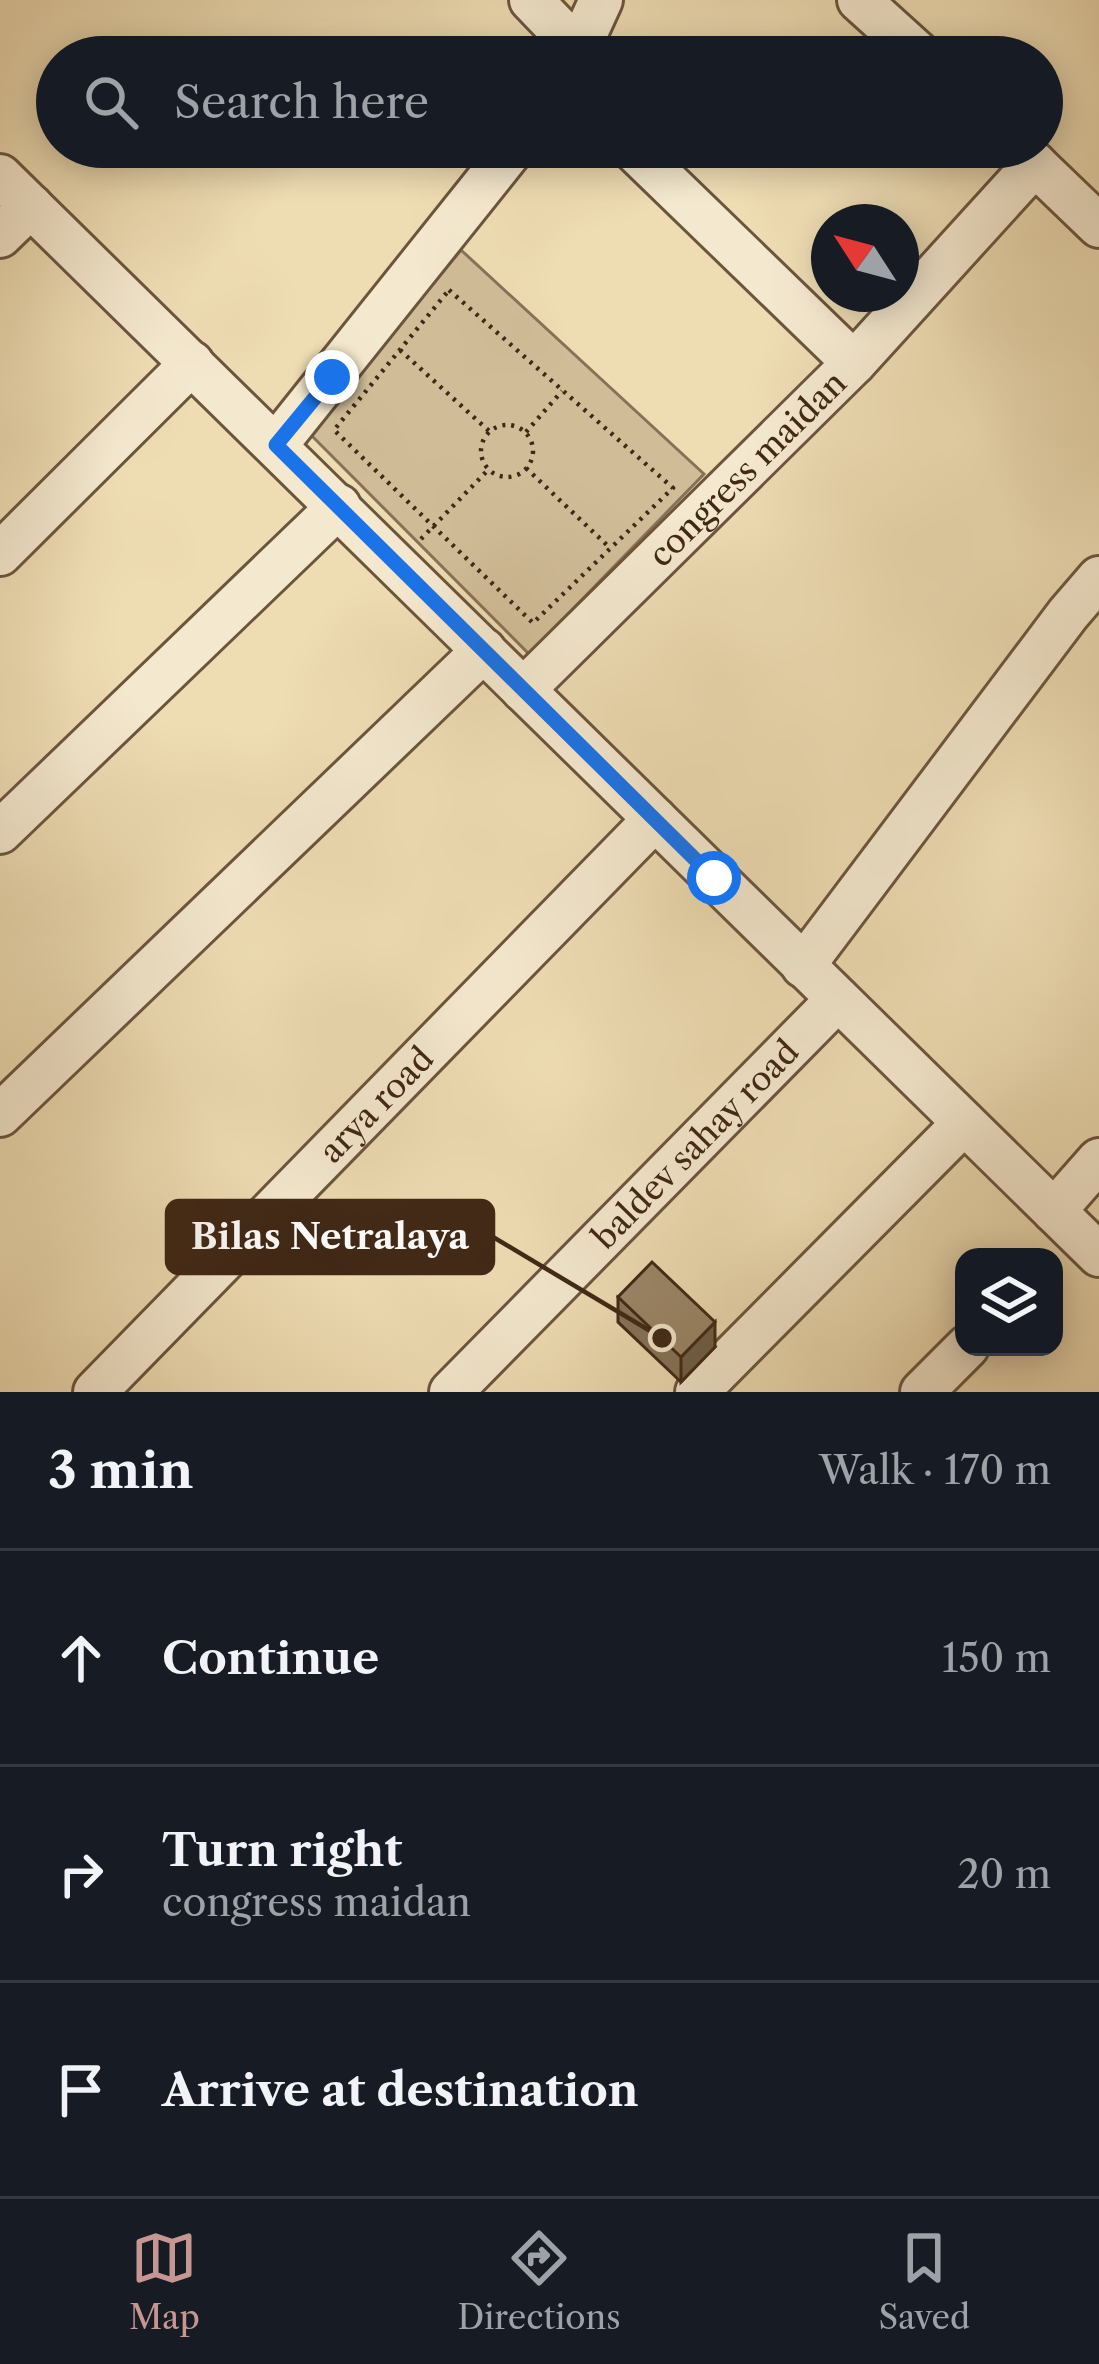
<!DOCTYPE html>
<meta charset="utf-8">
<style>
body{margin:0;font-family:"Libre Caslon Text",serif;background:#20242c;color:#f1f3f6}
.controls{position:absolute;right:36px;bottom:36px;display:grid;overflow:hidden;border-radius:24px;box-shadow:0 6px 30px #0003}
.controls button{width:108px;height:108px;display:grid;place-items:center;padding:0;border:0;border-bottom:3px solid #363941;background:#171b24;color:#f1f3f6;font:60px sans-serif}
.compass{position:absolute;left:811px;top:204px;width:108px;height:108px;border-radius:50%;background:#171b24;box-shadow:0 6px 30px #0003;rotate:306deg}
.stop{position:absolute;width:36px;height:36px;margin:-27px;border:9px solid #1a73e8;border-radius:50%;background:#fff}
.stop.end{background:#1a73e8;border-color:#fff;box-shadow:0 3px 12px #0008}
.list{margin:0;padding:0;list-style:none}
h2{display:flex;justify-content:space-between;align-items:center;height:156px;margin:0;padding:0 48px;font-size:51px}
h2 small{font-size:39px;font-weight:400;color:#9ea1a6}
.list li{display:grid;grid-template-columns:78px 1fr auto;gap:36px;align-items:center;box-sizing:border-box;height:216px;padding:0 48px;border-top:3px solid #363941}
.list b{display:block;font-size:45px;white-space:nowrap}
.list p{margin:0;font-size:39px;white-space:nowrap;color:#9ea1a6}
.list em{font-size:39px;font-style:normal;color:#9ea1a6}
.icon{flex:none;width:66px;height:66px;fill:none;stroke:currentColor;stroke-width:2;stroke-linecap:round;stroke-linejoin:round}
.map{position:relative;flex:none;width:1099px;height:1392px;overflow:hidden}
.search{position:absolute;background:#171b24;box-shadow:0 6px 30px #0003;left:36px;right:36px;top:36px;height:132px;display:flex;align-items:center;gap:30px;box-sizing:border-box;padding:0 42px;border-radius:66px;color:#9ea1a6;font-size:45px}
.sheet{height:804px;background:#171b24}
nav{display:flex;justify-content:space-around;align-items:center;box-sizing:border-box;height:168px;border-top:3px solid #363941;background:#171b24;font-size:33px;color:#9ea1a6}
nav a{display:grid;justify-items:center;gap:6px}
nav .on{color:#c59692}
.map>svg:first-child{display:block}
.green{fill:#d0bd98;stroke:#887257;stroke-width:3}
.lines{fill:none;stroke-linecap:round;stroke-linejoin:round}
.minor-casing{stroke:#6c553d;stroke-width:48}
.path{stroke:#402816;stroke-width:4.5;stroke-dasharray:3 6;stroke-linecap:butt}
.minor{stroke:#f4e8ce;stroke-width:42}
.wall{fill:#847359;stroke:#402816;stroke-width:3}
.shaded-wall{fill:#6c5e49;stroke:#402816;stroke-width:3}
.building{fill:#9a8668;stroke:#402816;stroke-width:3}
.route{stroke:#1a73e8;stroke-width:15}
.labels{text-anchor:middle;stroke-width:10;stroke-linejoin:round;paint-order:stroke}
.street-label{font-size:33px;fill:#402816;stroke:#f4e8ce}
.leader{fill:none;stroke:#402816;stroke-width:4.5}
.callout-dot{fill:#402816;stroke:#f4e8ce;stroke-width:4.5}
.callout{fill:#402816;stroke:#402816;stroke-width:4.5}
.callout-label{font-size:36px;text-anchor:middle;font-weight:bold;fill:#fff}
</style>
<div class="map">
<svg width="1099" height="1392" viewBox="0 0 1099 1392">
<rect width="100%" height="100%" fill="#eedcb3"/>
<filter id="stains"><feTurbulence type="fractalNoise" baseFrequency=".00167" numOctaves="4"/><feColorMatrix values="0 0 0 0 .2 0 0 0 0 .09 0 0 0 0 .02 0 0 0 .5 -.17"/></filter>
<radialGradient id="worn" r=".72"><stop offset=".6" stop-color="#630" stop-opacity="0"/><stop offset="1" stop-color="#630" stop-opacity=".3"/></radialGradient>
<polygon class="green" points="461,250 704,474 529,654 309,433"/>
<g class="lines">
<defs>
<g id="minor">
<polyline points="531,0 578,49"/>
<polyline points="859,0 922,57"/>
<polyline points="575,57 601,0"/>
<polyline points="1017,147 1099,226"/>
<polyline points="0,176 1099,1255"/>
<polyline points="0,236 31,206"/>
<polyline points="854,363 1035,164"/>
<polyline points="276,445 514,147"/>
<polyline points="0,554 192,363"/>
<path id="s1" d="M523 690 854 363 631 147"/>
<polyline points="0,832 339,506"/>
<polyline points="803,966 1068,614 1099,578"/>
<polyline points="0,1115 484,650"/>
<polyline points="1054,1211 1099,1160"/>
<path id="s2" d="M95 1392 655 819"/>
<path id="s3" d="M451 1392 838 999"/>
<polyline points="697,1392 964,1123"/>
<polyline points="922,1392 967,1347"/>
</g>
</defs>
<use href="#minor" class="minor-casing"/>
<g class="path">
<polygon points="449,290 673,488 533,623 334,430"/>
<polyline points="400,350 489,431"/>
<circle cx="507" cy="451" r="26"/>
<polyline points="526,432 562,391"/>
<polyline points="526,468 609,547"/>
<polyline points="421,539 488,470"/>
</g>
<use href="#minor" class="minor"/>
</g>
<polygon class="wall" points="618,1297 715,1347 681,1382 618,1322"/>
<polygon class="shaded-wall" points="715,1322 715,1347 681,1382 681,1357"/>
<polygon class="building" points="652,1262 715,1322 681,1357 618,1297"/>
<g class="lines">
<polyline class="route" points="332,377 276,445 714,878"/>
</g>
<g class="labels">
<g class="street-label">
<text dy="12" stroke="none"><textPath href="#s1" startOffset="315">congress maidan</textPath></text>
<text dy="12" stroke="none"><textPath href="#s2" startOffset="402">arya road</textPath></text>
<text dy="12" stroke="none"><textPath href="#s3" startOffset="348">baldev sahay road</textPath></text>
</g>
</g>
<path class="leader" d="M662 1338L493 1237"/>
<circle class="callout-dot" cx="662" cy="1338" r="12"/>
<rect class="callout" x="167" y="1201" width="326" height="72" rx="12"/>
<g class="callout-label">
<text x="330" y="1249">Bilas Netralaya</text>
</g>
<rect width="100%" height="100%" filter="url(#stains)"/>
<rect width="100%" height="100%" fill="url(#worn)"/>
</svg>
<div class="controls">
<button><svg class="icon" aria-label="layers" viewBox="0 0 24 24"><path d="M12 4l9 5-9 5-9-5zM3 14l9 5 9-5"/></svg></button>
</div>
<svg class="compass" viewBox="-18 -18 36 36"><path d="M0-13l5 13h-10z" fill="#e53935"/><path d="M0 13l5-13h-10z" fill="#9ea1a6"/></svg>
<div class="stop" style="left:714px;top:878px"></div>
<div class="stop end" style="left:332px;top:377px"></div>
<div class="search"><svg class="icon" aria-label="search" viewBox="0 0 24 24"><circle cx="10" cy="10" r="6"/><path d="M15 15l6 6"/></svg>Search here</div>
</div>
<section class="sheet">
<h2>3 min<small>Walk · 170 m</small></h2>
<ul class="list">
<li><svg class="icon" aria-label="ahead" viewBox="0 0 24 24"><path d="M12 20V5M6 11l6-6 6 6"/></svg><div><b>Continue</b></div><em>150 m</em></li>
<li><svg class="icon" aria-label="right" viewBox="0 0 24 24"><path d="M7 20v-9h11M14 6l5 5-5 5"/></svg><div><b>Turn right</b><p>congress maidan</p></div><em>20 m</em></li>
<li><svg class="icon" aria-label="arrive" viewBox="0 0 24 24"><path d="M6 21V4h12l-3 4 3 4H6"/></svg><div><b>Arrive at destination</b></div></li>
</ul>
</section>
<nav>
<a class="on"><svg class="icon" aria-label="map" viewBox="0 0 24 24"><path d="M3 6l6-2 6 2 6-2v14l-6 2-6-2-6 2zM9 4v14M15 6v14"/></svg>Map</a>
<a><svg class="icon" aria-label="directions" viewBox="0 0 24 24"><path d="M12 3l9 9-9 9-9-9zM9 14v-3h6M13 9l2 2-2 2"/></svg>Directions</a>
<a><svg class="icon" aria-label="saved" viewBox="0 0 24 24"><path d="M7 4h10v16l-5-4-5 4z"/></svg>Saved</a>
</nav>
